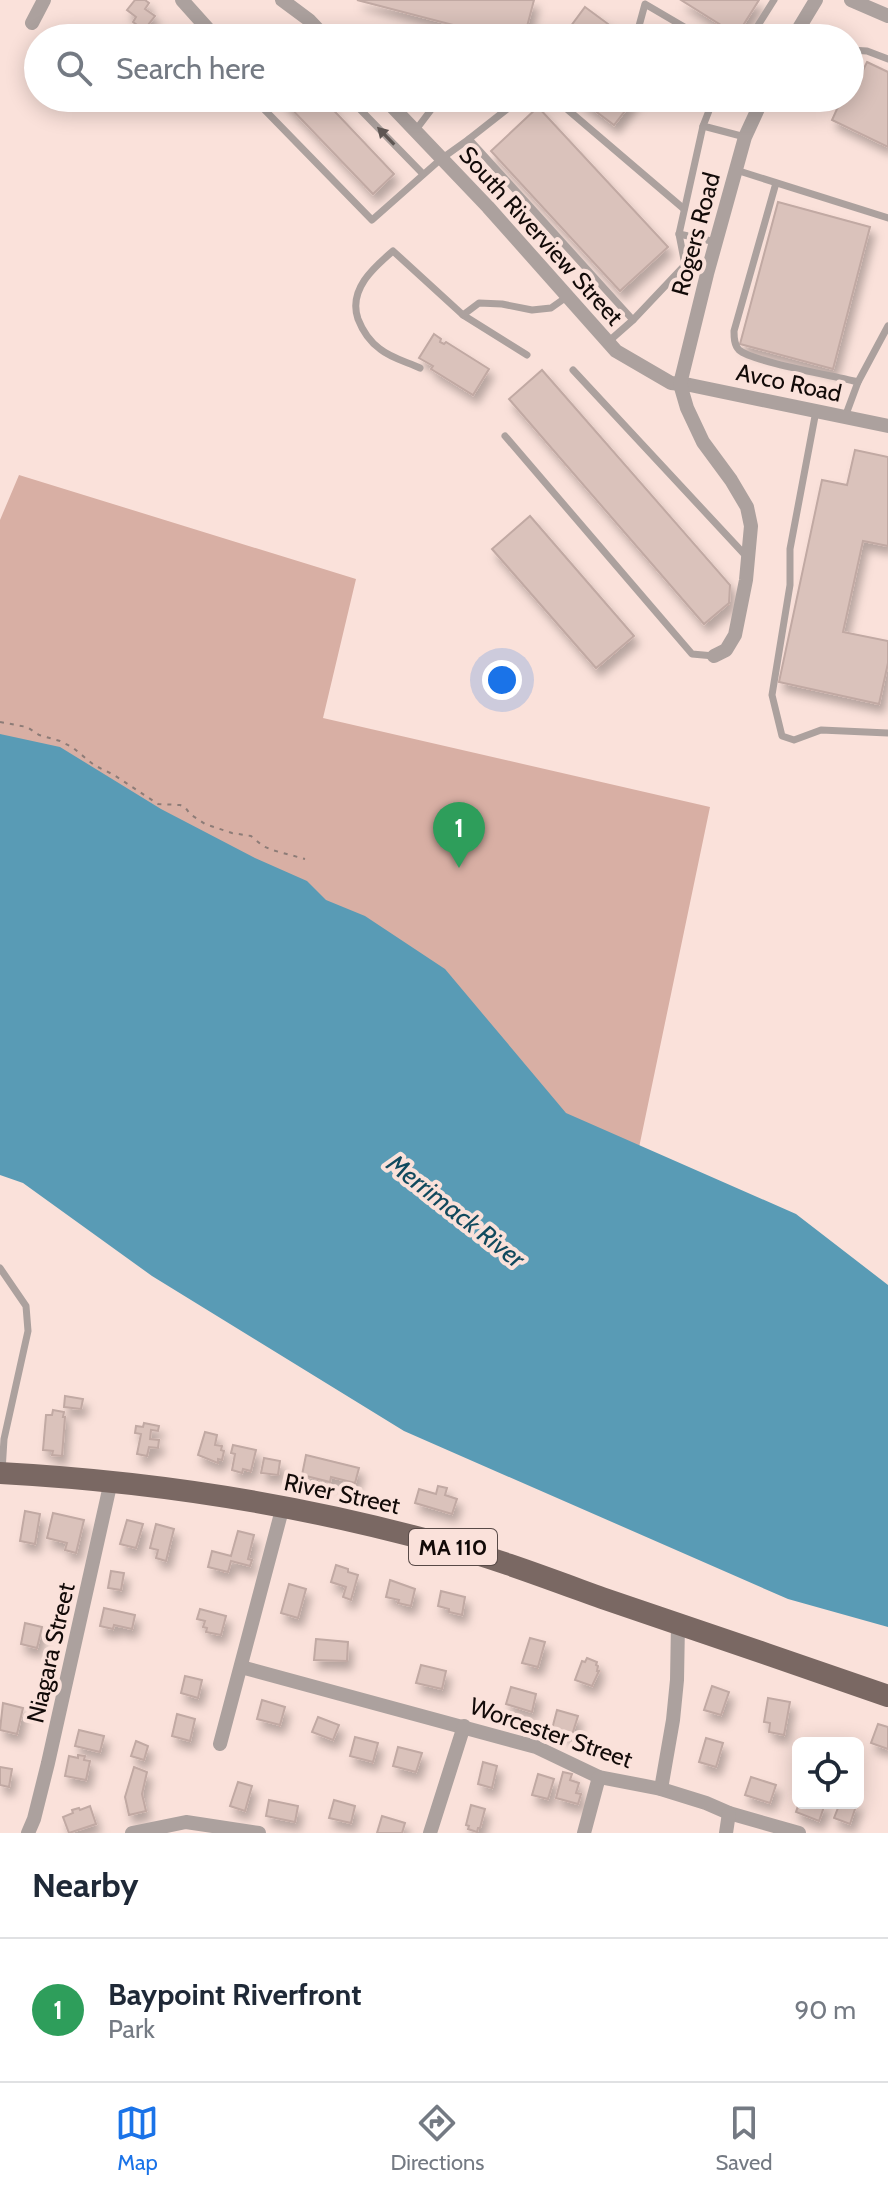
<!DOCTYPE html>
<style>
body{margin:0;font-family:Cabin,sans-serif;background:#f2f2f3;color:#1f2937}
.controls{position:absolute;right:24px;bottom:24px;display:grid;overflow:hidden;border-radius:12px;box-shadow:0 4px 20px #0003}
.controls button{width:72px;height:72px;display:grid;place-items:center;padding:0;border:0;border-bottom:2px solid #e0e1e3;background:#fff;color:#1f2937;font:40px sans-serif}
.you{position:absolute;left:502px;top:680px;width:28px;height:28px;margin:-20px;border:6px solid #fff;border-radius:50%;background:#1a73e8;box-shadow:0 0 0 12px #1a73e833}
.badge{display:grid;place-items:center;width:52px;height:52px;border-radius:50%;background:#1a73e8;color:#fff;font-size:26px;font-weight:700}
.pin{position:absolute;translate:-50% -66px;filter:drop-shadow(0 2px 4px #0008)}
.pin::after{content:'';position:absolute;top:42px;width:28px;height:24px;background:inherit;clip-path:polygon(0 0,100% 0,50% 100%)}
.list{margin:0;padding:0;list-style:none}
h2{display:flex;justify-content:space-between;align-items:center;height:104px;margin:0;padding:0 32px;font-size:34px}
h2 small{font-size:26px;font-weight:400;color:#747a83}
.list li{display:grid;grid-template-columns:52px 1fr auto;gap:24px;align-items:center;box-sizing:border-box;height:144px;padding:0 32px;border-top:2px solid #e0e1e3}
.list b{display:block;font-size:30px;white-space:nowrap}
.list p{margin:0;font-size:26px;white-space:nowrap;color:#747a83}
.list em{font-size:26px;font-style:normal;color:#747a83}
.icon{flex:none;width:44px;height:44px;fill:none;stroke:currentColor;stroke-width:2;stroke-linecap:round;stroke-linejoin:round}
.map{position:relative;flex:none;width:888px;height:1833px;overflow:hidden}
.search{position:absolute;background:#fff;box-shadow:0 4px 20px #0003;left:24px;right:24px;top:24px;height:88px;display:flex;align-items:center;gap:20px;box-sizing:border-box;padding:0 28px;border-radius:44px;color:#747a83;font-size:30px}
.sheet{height:248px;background:#fff}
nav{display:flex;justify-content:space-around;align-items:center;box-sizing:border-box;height:112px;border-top:2px solid #e0e1e3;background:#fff;font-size:22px;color:#747a83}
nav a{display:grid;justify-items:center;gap:4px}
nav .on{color:#1a73e8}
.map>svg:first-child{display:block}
.green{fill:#d8afa4}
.water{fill:#599bb5}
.building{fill:#dac2bb;stroke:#c1a9a3;stroke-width:2;filter:url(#shadow)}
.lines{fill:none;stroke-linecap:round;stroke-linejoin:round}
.path{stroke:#8d7c77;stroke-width:2;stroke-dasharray:4 6;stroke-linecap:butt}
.lane{stroke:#aca19e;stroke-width:7}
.street{stroke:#aca19e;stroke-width:14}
.primary{stroke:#7a6863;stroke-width:22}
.oneway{fill:#5f5653}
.labels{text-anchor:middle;stroke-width:8;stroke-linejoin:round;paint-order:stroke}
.shield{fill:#fae1da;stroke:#584a47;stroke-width:2}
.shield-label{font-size:22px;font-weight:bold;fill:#120a08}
.street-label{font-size:24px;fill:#120a08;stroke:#fae1da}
.water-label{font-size:26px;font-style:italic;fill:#11495d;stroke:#fae1da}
</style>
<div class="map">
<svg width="888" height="1833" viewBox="0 0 888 1833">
<defs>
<filter id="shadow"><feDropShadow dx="4.5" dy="8" stdDeviation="4" flood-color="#0004"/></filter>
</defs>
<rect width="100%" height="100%" fill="#fae1da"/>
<polygon class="green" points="19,475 356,579 323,718 710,807 636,1162 0,744 0,520"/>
<polygon class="water" points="0,734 60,747 161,809 255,858 307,881 326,900 365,916 445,969 566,1113 796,1214 888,1285 888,1627 788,1599 404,1431 152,1276 23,1183 0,1175"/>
<g class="building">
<polygon points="135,0 145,0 149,3 145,9 155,16 144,30 133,22 136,17 127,10"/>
<polygon points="357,0 534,0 524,38 503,38"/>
<polygon points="681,0 759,0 737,35"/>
<polygon points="585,7 627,38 562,38"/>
<polygon points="867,62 888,72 888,147 832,120 842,98 850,98 850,82 856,85"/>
<polygon points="281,98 322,98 394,174 373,194"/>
<polygon points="578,98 635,98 614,125"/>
<polygon points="538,107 668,247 620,291 491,151"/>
<polygon points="778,202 870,227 833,369 740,344"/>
<polygon points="434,334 441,339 440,342 444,344 446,342 489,369 473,395 431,369 433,366 419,358"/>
<polygon points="542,370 730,585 729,603 704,624 509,399"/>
<polygon points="855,450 888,457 888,546 863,541 843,632 888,641 888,663 879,704 779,682 822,480 847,485"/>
<polygon points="530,516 634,636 596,668 492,549"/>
<polygon points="65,1396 83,1399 81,1409 64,1407"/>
<polygon points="53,1410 64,1412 63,1417 65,1417 62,1456 52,1455 53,1451 43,1450 46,1415 52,1415"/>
<polygon points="144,1423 159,1426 158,1431 151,1430 150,1439 159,1440 158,1448 149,1447 147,1456 137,1454 141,1434 135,1433 136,1426 143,1427"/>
<polygon points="205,1432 217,1435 215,1445 222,1446 221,1450 224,1451 222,1460 218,1459 218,1463 198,1455"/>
<polygon points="233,1445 256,1450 251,1471 243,1469 242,1473 232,1470 235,1454 231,1453"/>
<polygon points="306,1455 359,1468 355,1483 331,1477 330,1482 302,1475"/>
<polygon points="264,1458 280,1461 278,1475 261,1473"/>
<polygon points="438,1486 447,1488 445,1495 457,1499 452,1514 415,1503 419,1489 436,1494"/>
<polygon points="25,1511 40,1514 35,1544 20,1541"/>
<polygon points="53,1513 84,1520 76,1553 65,1550 67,1543 47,1538"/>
<polygon points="127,1520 143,1524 136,1548 120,1544"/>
<polygon points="156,1524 174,1529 166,1561 156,1558 158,1550 150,1548"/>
<polygon points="238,1531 254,1535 248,1559 252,1560 250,1566 231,1561 228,1572 208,1567 212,1551 231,1556"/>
<polygon points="336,1565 348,1569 348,1572 358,1575 351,1600 343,1597 346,1587 331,1582"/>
<polygon points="111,1571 124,1573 121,1590 108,1588"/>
<polygon points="390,1580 415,1589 411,1606 398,1603 399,1600 386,1597"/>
<polygon points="289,1584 306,1589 298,1618 281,1613"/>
<polygon points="441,1591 465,1597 462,1615 449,1612 449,1609 438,1606"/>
<polygon points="104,1608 135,1615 132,1629 114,1625 113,1629 100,1626"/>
<polygon points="200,1609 226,1616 221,1635 206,1632 207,1628 203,1627 205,1621 197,1619"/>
<polygon points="25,1623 42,1627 37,1648 21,1644"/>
<polygon points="530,1638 545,1642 538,1667 522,1663"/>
<polygon points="316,1639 348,1642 347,1661 314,1660"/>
<polygon points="587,1658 597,1662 596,1665 598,1666 597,1671 599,1671 592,1686 575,1680 582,1661 585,1662"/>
<polygon points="421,1665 446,1671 442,1689 416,1683"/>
<polygon points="185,1676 202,1680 198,1698 181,1693"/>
<polygon points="712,1686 729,1692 721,1715 704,1710"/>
<polygon points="511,1687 536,1694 532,1712 506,1704"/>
<polygon points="768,1698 790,1702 784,1735 769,1732 770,1723 764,1722"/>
<polygon points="262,1700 285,1707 280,1725 257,1719"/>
<polygon points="3,1703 23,1708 17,1734 0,1730"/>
<polygon points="557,1710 578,1716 572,1735 552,1729"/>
<polygon points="177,1714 195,1719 190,1741 172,1736"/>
<polygon points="318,1717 339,1725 333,1740 312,1732"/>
<polygon points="878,1724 888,1727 888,1749 871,1743"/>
<polygon points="79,1730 104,1736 100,1752 75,1746"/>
<polygon points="355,1737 378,1743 373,1762 350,1756"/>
<polygon points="706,1738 723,1743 716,1767 699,1762"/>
<polygon points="136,1741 148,1746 144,1760 131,1756"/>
<polygon points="398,1747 422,1753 416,1772 393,1766"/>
<polygon points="78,1755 85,1756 84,1760 90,1761 86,1780 65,1776 69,1756 78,1758"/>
<polygon points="483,1762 497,1766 492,1788 478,1784"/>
<polygon points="0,1767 12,1769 9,1787 0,1785"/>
<polygon points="134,1767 147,1772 142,1794 146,1811 129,1815 125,1797"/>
<polygon points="563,1772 572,1774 570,1780 579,1783 576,1793 581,1794 578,1804 556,1798"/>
<polygon points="538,1774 554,1779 548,1799 532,1795"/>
<polygon points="751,1777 776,1785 770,1803 745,1795"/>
<polygon points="238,1782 252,1786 245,1811 230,1806"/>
<polygon points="269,1800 298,1806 295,1822 266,1816"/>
<polygon points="334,1800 355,1806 351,1823 329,1818"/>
<polygon points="799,1803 825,1804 819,1821 796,1812"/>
<polygon points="840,1803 857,1803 850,1824 834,1818"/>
<polygon points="471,1805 485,1809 480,1828 478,1828 477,1832 468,1829 469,1826 466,1825"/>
<polygon points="90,1806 96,1824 69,1833 63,1817 73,1813 72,1810 79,1808 80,1810"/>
<polygon points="382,1816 405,1823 402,1833 377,1833"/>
</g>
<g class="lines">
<polyline class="path" points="0,722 27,727 39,735 60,741 72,747 94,765 114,775 158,804 180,805 185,807 190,814 205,824 232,833 251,836 263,846 272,850 305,859"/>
<g class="lane">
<polyline points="658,38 639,26 645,4 703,38"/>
<polyline points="750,38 774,0"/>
<polyline points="850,50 867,51 888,59"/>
<polyline points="257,98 255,100 372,220 441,159 469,139 633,320"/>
<polyline points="349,98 423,174"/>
<polyline points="554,98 684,209"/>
<polyline points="714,98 703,126 745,137"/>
<polyline points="703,126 679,234 716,242"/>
<polyline points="415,131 440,98"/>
<polyline points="469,139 521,98"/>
<polyline points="736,170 888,218"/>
<path d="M776 183 734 331C734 337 734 345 739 350 753 362 835 376 858 382"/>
<polyline points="463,315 527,355"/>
<polyline points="608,342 633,320 685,265 679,234"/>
<path d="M420 368C407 362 391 358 380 349 369 341 363 332 358 319 348 290 373 268 393 251L463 315 479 303 502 304 532 310 551 308 568 296"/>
<polyline points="573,370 746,556"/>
<polyline points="816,411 790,549 790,585 772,695 782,736 794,740 821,730 888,733"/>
<polyline points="845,417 858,382 888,326"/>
<polyline points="505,436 692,654 714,656"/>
<polyline points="0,1268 26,1306 28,1331 4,1439 2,1471"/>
</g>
<g class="street">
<polyline points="182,0 216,38"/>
<polyline points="282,0 309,20 326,38"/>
<polyline points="851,0 888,16"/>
<polyline points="32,23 44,0"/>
<polyline points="793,38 816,0"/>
<polyline points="384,98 488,207 616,351 671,383 690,385 888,426"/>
<polyline points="714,656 726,650 735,635 746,580 751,526 747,507 731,480 703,442 687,408 680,384 707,274 745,137 763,98"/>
<polyline points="241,1667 536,1747 599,1777 661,1789 706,1803 729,1813 799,1833"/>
<polyline points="220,1744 283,1506"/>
<polyline points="661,1789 673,1720 677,1680 678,1624"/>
<polyline points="28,1833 34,1819 48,1763 111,1481"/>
<polyline points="132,1833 186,1822 259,1833"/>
<polyline points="430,1833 464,1726"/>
<polyline points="584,1833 599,1777"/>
<polyline points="726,1833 729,1813"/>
</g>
<path class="primary" d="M0 1473C147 1481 293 1503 435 1542 492 1557 547 1578 602 1598 697 1630 793 1663 888 1696"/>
</g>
<defs><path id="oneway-solid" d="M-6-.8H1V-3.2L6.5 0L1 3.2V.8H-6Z" transform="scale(2)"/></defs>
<use class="oneway" href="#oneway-solid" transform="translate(386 136) rotate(-134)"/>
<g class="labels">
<rect class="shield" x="409" y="1529" width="88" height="36" rx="6"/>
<g class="shield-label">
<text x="453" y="1555">MA 110</text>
</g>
<g class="street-label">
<text transform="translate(696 234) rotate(-75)" y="8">Rogers Road</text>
<text transform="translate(541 236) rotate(48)" y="8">South Riverview Street</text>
<text transform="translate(789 383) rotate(12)" y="8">Avco Road</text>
<text transform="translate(342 1494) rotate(12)" y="8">River Street</text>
<text transform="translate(51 1653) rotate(-77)" y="8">Niagara Street</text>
<text transform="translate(551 1733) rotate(19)" y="8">Worcester Street</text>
</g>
<g class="water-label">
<text transform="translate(456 1211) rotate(38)" y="9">Merrimack River</text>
</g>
</g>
</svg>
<div class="controls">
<button><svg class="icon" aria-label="locate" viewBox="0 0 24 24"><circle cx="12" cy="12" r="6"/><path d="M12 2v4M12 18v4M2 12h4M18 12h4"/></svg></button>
</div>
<div class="you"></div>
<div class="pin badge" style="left:459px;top:868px;background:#2e9e5b">1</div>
<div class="search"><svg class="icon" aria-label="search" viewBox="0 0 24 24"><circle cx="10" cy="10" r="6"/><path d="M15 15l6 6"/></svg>Search here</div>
</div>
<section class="sheet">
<h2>Nearby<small></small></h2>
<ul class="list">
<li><span class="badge" style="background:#2e9e5b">1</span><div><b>Baypoint Riverfront</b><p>Park</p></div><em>90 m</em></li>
</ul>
</section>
<nav>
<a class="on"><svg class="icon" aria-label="map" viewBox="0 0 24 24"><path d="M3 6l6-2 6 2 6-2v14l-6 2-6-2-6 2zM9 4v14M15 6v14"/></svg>Map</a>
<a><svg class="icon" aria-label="directions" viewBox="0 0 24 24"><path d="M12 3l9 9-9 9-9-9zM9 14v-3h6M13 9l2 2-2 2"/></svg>Directions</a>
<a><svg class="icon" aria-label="saved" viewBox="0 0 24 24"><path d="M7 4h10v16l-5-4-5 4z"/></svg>Saved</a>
</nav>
